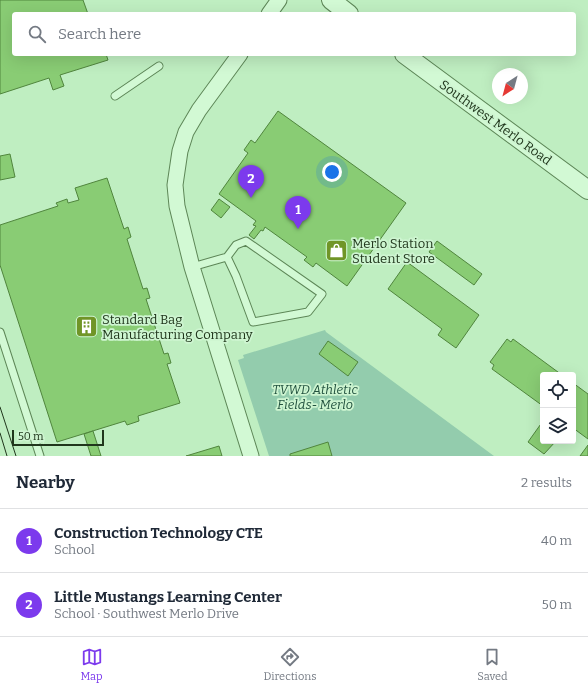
<!DOCTYPE html>
<meta charset="utf-8">
<style>
body{margin:0;font-family:Bitter,serif;background:#f6f6f7;color:#1f2937}
.controls{position:absolute;right:12px;bottom:12px;display:grid;overflow:hidden;border-radius:4px;box-shadow:0 4px 16px #0002}
.controls button{width:36px;height:36px;display:grid;place-items:center;padding:0;border:0;border-bottom:1px solid #e0e1e3;background:#fff;color:#1f2937;font:20px sans-serif}
.compass{position:absolute;left:492px;top:68px;width:36px;height:36px;border-radius:50%;background:#fff;box-shadow:0 4px 16px #0002;rotate:216deg}
.scale{position:absolute;left:12px;bottom:10px;width:92px;box-sizing:border-box;padding-left:4px;border:2px solid #20361c;border-top:0;font-size:11px;line-height:14px;white-space:nowrap;color:#20361c;-webkit-text-stroke:3px #cef5d1;paint-order:stroke}
.you{position:absolute;left:332px;top:172px;width:14px;height:14px;margin:-10px;border:3px solid #fff;border-radius:50%;background:#1a73e8;box-shadow:0 0 0 6px #1a73e833}
.badge{display:grid;place-items:center;width:26px;height:26px;border-radius:50%;background:#7c3aed;color:#fff;font-size:13px;font-weight:700}
.pin{position:absolute;translate:-50% -33px;filter:drop-shadow(0 1px 2px #0008)}
.pin::after{content:'';position:absolute;top:21px;width:14px;height:12px;background:inherit;clip-path:polygon(0 0,100% 0,50% 100%)}
.list{margin:0;padding:0;list-style:none}
h2{display:flex;justify-content:space-between;align-items:center;height:52px;margin:0;padding:0 16px;font-size:17px}
h2 small{font-size:13px;font-weight:400;color:#747a83}
.list li{display:grid;grid-template-columns:26px 1fr auto;gap:12px;align-items:center;box-sizing:border-box;height:64px;padding:0 16px;border-top:1px solid #e0e1e3}
.list b{display:block;font-size:15px;white-space:nowrap}
.list p{margin:0;font-size:13px;white-space:nowrap;color:#747a83}
.list em{font-size:13px;font-style:normal;color:#747a83}
.icon{flex:none;width:22px;height:22px;fill:none;stroke:currentColor;stroke-width:2;stroke-linecap:round;stroke-linejoin:round}
.map{position:relative;flex:none;width:588px;height:456px;overflow:hidden}
.search{position:absolute;background:#fff;box-shadow:0 4px 16px #0002;left:12px;right:12px;top:12px;height:44px;display:flex;align-items:center;gap:10px;box-sizing:border-box;padding:0 14px;border-radius:4px;color:#747a83;font-size:15px}
.sheet{height:180px;background:#fff}
nav{display:flex;justify-content:space-around;align-items:center;box-sizing:border-box;height:56px;border-top:1px solid #e0e1e3;background:#fff;font-size:11px;color:#747a83}
nav a{display:grid;justify-items:center;gap:2px}
nav .on{color:#7c3aed}
.map>svg:first-child{display:block}
.green{fill:#93ccad}
.building{fill:#89cc74;stroke:#50853d}
.lines{fill:none;stroke-linecap:round;stroke-linejoin:round}
.service-casing{stroke:#5d8657;stroke-width:9}
.minor-casing{stroke:#5d8657;stroke-width:17}
.tertiary-casing{stroke:#5d8657;stroke-width:20}
.service{stroke:#d2f9d4;stroke-width:7}
.minor{stroke:#d2f9d4;stroke-width:15}
.tertiary{stroke:#d2f9d4;stroke-width:18}
.tram{stroke:#20361c;stroke-width:1}
.labels{text-anchor:middle;stroke-width:3.5;stroke-linejoin:round;paint-order:stroke}
.street-label{font-size:13px;fill:#20361c;stroke:#cef5d1}
.poi-label{font-size:13px;fill:#20361c;stroke:#cef5d1;text-anchor:start}
.park-label{font-size:13px;font-style:italic;fill:#22523f;stroke:#cef5d1}
</style>
<div class="map">
<svg width="588" height="456" viewBox="0 0 588 456">
<rect width="100%" height="100%" fill="#bfeec1"/>
<polygon class="green" points="325,330 326,332 494,456 269,456 238,360 244,358 243,355"/>
<g class="building">
<polygon points="0,0 83,0 88,14 14,14 14,54 106,54 108,60 60,75 64,86 53,90 49,78 0,94"/>
<polygon points="278,111 406,203 347,286 316,263 313,267 304,260 307,257 265,227 263,231 261,230 254,239 249,235 256,226 253,225 256,221 219,194 248,153 244,150 251,140 255,143"/>
<polygon points="10,154 15,177 0,180 0,156"/>
<polygon points="107,178 124,229 128,227 131,237 127,239 143,289 147,288 150,298 146,299 164,354 168,353 171,363 167,364 180,403 138,416 139,421 127,425 125,421 57,442 0,265 0,225 58,206 56,203 67,199 68,203 79,200 75,188"/>
<polygon points="219,199 230,207 221,218 211,210"/>
<polygon points="437,241 482,274 474,285 429,252"/>
<polygon points="407,262 479,315 456,348 438,335 442,329 388,289"/>
<polygon points="507,339 511,342 513,339 562,375 543,375 543,406 492,369 494,365 490,362"/>
<polygon points="328,341 358,362 348,376 319,354"/>
<polygon points="573,383 588,394 588,439 573,428"/>
<polygon points="543,421 543,441 556,441 544,454 528,442"/>
<polygon points="93,431 101,456 91,456 84,434"/>
<polygon points="328,442 332,456 290,456 290,454"/>
<polygon points="588,445 588,456 580,456"/>
<polygon points="219,446 222,456 186,456"/>
</g>
<g class="lines">
<defs>
<g id="service">
<polyline points="115,96 159,66"/>
<polyline points="192,267 227,257 236,245 246,241 322,294 308,312 253,322 236,276 227,257"/>
<polyline points="0,332 40,456"/>
</g>
<g id="minor">
<polyline points="269,14 279,0"/>
<polyline points="240,54 199,110 186,132 180,151 175,185 177,206 192,267 251,456"/>
</g>
<g id="tertiary">
<polyline points="331,0 349,14"/>
<polyline points="404,54 588,190"/>
</g>
</defs>
<use href="#service" class="service-casing"/>
<use href="#minor" class="minor-casing"/>
<use href="#tertiary" class="tertiary-casing"/>
<use href="#service" class="service"/>
<use href="#minor" class="minor"/>
<use href="#tertiary" class="tertiary"/>
<g class="tram">
<polyline points="0,407 16,456"/>
<polyline points="0,433 7,456"/>
</g>
</g>
<defs>
<symbol id="shop-square" viewBox="-11 -11 22 22"><rect x="-9" y="-9" width="18" height="18" rx="4" fill="#709527" stroke="#cef5d1"/><path d="M-5-2.5h2.3a2.7 3.5 0 0 1 5.4 0H5L5.5 6h-11ZM-1.5-2.5h3a1.5 2.3 0 0 0-3 0Z" fill="#fff"/></symbol>
<symbol id="building-square" viewBox="-11 -11 22 22"><rect x="-9" y="-9" width="18" height="18" rx="4" fill="#709527" stroke="#cef5d1"/><path d="M-4-6H4V6H1V3H-1V6H-4ZM-2.5-4.3h1.7v1.8h-1.7ZM.8-4.3h1.7v1.8H.8ZM-2.5-1h1.7V.8h-1.7ZM.8-1h1.7V.8H.8Z" fill="#fff"/></symbol>
</defs>
<g fill-rule="evenodd">
<use href="#shop-square" x="324" y="238" width="25" height="25"/>
<use href="#building-square" x="74" y="314" width="25" height="25"/>
</g>
<g class="labels">
<g class="street-label">
<text transform="translate(496 122) rotate(36)" y="5">Southwest Merlo Road</text>
</g>
<g class="poi-label">
<text x="352" y="248">Merlo Station<tspan x="352" dy="15">Student Store</tspan></text>
<text x="102" y="324">Standard Bag<tspan x="102" dy="15">Manufacturing Company</tspan></text>
</g>
<g class="park-label">
<text x="315" y="394">TVWD Athletic<tspan x="315" dy="15">Fields- Merlo</tspan></text>
</g>
</g>
</svg>
<div class="controls">
<button><svg class="icon" aria-label="locate" viewBox="0 0 24 24"><circle cx="12" cy="12" r="6"/><path d="M12 2v4M12 18v4M2 12h4M18 12h4"/></svg></button>
<button><svg class="icon" aria-label="layers" viewBox="0 0 24 24"><path d="M12 4l9 5-9 5-9-5zM3 14l9 5 9-5"/></svg></button>
</div>
<svg class="compass" viewBox="-18 -18 36 36"><path d="M0-13l5 13h-10z" fill="#e53935"/><path d="M0 13l5-13h-10z" fill="#747a83"/></svg>
<div class="scale">50 m</div>
<div class="you"></div>
<div class="pin badge" style="left:298px;top:229px">1</div>
<div class="pin badge" style="left:251px;top:198px">2</div>
<div class="search"><svg class="icon" aria-label="search" viewBox="0 0 24 24"><circle cx="10" cy="10" r="6"/><path d="M15 15l6 6"/></svg>Search here</div>
</div>
<section class="sheet">
<h2>Nearby<small>2 results</small></h2>
<ul class="list">
<li><span class="badge">1</span><div><b>Construction Technology CTE</b><p>School</p></div><em>40 m</em></li>
<li><span class="badge">2</span><div><b>Little Mustangs Learning Center</b><p>School · Southwest Merlo Drive</p></div><em>50 m</em></li>
</ul>
</section>
<nav>
<a class="on"><svg class="icon" aria-label="map" viewBox="0 0 24 24"><path d="M3 6l6-2 6 2 6-2v14l-6 2-6-2-6 2zM9 4v14M15 6v14"/></svg>Map</a>
<a><svg class="icon" aria-label="directions" viewBox="0 0 24 24"><path d="M12 3l9 9-9 9-9-9zM9 14v-3h6M13 9l2 2-2 2"/></svg>Directions</a>
<a><svg class="icon" aria-label="saved" viewBox="0 0 24 24"><path d="M7 4h10v16l-5-4-5 4z"/></svg>Saved</a>
</nav>
